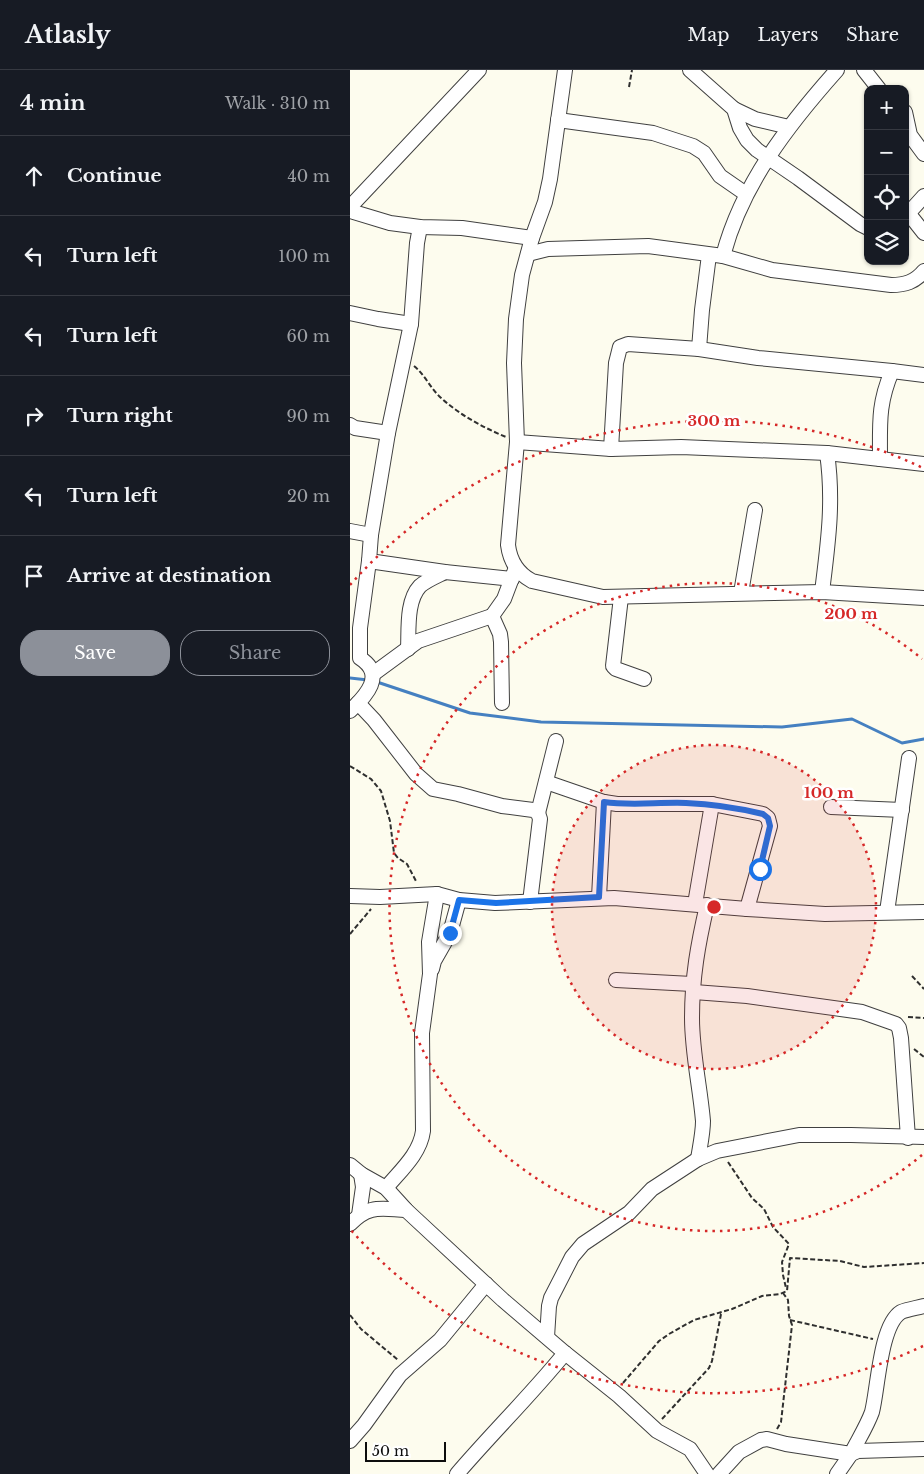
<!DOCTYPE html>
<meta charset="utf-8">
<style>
body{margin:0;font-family:"Libre Baskerville",serif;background:#242831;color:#f1f3f6}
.controls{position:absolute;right:15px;top:15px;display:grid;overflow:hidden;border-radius:10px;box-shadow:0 1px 4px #0004}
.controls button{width:45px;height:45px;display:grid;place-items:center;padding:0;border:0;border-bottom:1px solid #363941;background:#171b24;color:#f1f3f6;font:25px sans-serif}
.scale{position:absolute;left:15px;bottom:12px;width:81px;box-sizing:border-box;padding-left:5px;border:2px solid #0d0d0d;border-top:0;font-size:14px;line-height:18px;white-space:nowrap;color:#0d0d0d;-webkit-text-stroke:4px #fff;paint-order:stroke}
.stop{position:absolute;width:15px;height:15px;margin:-11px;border:4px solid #1a73e8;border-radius:50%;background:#fff}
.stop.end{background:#1a73e8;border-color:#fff;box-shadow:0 1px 5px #0008}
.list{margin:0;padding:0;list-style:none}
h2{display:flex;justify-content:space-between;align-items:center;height:65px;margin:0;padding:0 20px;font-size:21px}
h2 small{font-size:16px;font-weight:400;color:#9ea1a6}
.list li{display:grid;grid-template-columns:32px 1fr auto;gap:15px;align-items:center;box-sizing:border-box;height:80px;padding:0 20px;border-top:1px solid #363941}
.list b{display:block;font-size:19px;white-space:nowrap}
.list em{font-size:16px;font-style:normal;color:#9ea1a6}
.actions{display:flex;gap:10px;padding:15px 20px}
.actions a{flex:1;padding:11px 0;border:1px solid #8c9099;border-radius:20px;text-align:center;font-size:18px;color:#8c9099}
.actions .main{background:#8c9099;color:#fff}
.icon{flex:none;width:28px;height:28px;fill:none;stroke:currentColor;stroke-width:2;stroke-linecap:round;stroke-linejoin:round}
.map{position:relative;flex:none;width:574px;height:1404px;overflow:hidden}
header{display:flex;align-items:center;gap:30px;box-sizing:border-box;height:70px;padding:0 25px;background:#171b24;border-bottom:1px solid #363941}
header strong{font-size:24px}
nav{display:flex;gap:28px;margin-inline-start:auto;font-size:18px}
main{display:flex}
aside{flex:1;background:#171b24}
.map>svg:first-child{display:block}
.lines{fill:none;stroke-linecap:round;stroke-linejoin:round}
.stream{stroke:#4580c1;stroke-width:3}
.minor-casing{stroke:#404040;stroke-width:16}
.path{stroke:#2f2f2f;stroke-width:2;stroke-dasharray:5 2.5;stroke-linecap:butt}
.minor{stroke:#fff;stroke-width:14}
.route{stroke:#1a73e8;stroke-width:6}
.ring{fill:none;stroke:#d62828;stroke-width:2.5;stroke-dasharray:2.5 5}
.centre{fill:#d62828;stroke:#fff;stroke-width:2.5}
.ring-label{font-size:15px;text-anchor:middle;font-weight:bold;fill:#d62828;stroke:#fff;stroke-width:5;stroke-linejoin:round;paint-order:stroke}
</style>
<header>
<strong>Atlasly</strong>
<nav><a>Map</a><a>Layers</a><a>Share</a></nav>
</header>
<main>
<aside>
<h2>4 min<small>Walk · 310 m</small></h2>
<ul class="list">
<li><svg class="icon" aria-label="ahead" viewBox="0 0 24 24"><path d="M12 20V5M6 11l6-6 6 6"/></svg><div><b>Continue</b></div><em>40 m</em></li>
<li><svg class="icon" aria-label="left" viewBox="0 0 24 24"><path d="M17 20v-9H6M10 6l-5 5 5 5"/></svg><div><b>Turn left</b></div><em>100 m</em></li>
<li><svg class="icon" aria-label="left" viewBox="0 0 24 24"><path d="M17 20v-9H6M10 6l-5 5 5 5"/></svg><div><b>Turn left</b></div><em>60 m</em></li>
<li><svg class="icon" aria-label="right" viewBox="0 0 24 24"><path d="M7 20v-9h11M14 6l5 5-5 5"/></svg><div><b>Turn right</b></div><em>90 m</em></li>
<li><svg class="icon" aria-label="left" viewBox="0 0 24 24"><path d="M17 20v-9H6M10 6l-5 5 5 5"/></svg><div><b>Turn left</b></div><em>20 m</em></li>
<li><svg class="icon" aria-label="arrive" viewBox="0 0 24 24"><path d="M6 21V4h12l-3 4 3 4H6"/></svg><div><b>Arrive at destination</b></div></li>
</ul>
<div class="actions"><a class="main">Save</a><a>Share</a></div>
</aside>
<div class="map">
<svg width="574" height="1404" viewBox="0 0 574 1404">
<rect width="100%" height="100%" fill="#fdfcee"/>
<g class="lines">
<g class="stream">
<polyline points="0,608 18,610"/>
<polyline points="27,612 120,643 191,652 432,657 502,649 552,673 574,669"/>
</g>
<defs>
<g id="minor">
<path d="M215 0 200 109 195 132 182 168 172 205 166 249 164 293 167 372 158 475C160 491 167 503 182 511L253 527 472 522 574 528"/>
<polyline points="340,0 384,39 390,58 397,70 407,80 448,108 510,154 518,158"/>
<polyline points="514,0 529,19"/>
<polyline points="384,39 405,49 439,57"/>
<polyline points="555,42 560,65 574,84"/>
<polyline points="208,50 303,63 343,76 354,83 370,106 396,124"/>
<polyline points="0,137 129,0"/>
<polyline points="0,141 40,153 70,157 112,158 182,168"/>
<polyline points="559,144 574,163"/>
<polyline points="555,147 574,126"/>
<path d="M178 184 198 179 298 176 373 186 422 200 541 215C555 215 565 212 574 201"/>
<path d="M373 186C392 114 438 55 487 0"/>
<polyline points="0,243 28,249 61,254"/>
<polyline points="349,279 352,240 359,185"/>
<polyline points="0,355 5,358 38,363"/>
<polyline points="167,372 261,379 331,377 477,383 574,394"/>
<polyline points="261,379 266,293 270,277 278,274 349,279 408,288 542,301 574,305"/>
<path d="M530 389C530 353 528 334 542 301"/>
<polyline points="0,461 21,465"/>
<polyline points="19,491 95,502 162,509"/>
<path d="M472 522C478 473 484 432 477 383"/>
<polyline points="391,523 405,440"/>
<polyline points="271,527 263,596 266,599 294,609"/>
<path d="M58 579C59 560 56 531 70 516 77 510 87 506 95 502"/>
<polyline points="23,604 68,571 142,546"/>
<polyline points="8,633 24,650 66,704 83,719 108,724 152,736 183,740 188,743 190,749 180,832"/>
<polyline points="152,633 151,572 150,564 142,546 154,529 165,500"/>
<path d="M0 641C16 626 36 605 10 588V558L19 491 21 465 38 363 61 254 67 173 70 157"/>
<polyline points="196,712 254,732 267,734 362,734 413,744 418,748 420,756 397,839"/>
<polyline points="481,737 552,740"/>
<polyline points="188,743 206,671"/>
<polyline points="0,826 30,827 87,824 109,830 145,833 264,828 397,839 475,844 574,842"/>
<polyline points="249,827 254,732"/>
<polyline points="345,834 362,734"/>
<polyline points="537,842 559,688"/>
<polyline points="82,899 84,891 100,863 109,830"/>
<polyline points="266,910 342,914"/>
<polyline points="344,922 397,926 512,942 546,954 549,958 551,968 558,1068"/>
<path d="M348 1089C350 1076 353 1063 353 1051 350 1016 342 983 342 948 342 907 348 874 357 835"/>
<polyline points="0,1095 11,1104 36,1118 56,1140 153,1230 215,1283 269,1326 307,1361 340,1379 357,1404"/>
<path d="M36 1118C50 1101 70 1084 73 1061L72 963 80 904 79 872 87 824"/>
<polyline points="9,1145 13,1117 11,1104"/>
<path d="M0 1154C19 1134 31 1139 56 1140"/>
<polyline points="197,1267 199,1236 201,1228 222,1187 233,1174 279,1143 302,1119 348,1089 367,1081 449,1065 501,1065 574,1067"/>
<polyline points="0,1371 14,1355 50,1305 90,1270 136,1214"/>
<path d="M107 1404C142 1363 181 1325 215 1283"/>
<path d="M369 1404 389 1382 411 1370 417 1369 436 1374 501 1384C508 1370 517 1356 522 1342 528 1319 530 1255 551 1242 558 1239 567 1238 574 1236"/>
<polyline points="487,1404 501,1384 508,1381 574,1379"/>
</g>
</defs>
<use href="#minor" class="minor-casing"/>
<g class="path">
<polyline points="279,17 282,0"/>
<path d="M64 296C74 304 80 317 89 326 108 344 132 357 156 367"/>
<polyline points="0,696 21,709 31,721 40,751 44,783 48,788 57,794 67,813"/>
<polyline points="0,864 21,839"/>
<polyline points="562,906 574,919"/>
<polyline points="558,947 574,948"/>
<polyline points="564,979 574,987"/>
<polyline points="378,1092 402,1128 414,1139 423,1157 439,1174 432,1192 433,1205 436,1218"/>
<polyline points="0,1245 11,1259 48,1290"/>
<polyline points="440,1250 523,1269"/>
<polyline points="273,1313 309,1271 319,1264 344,1250 382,1239 412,1226 430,1224 437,1221 440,1188 490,1191 514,1197 574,1193"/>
<polyline points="312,1349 359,1298 362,1291 371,1244 373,1243"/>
<polyline points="427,1359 431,1352 442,1255 439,1246 438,1230 433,1223"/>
</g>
<use href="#minor" class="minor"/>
</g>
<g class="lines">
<path class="route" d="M100 863 109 830 146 833 249 827 254 732C281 736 308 732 336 733 362 734 388 738 413 744L418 748 420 756 410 799"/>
</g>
<circle cx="364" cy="837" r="162" fill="#d62828" fill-opacity=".12"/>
<g class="ring">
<circle cx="364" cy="837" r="162"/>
<path d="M572 1085A324 324 0 1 1 572 589"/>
<path d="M573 1276A486 486 0 0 1 0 1159M0 515A486 486 0 0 1 573 398"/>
</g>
<circle cx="364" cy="837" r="8" class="centre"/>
<g class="ring-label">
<text x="364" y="356">300 m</text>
<text x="501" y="549">200 m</text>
<text x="479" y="728">100 m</text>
</g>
</svg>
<div class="controls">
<button>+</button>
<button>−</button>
<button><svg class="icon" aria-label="locate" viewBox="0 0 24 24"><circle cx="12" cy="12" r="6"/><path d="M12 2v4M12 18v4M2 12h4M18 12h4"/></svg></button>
<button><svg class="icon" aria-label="layers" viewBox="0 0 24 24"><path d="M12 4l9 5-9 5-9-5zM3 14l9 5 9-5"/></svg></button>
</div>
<div class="scale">50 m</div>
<div class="stop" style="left:410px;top:799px"></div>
<div class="stop end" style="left:100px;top:863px"></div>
</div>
</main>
